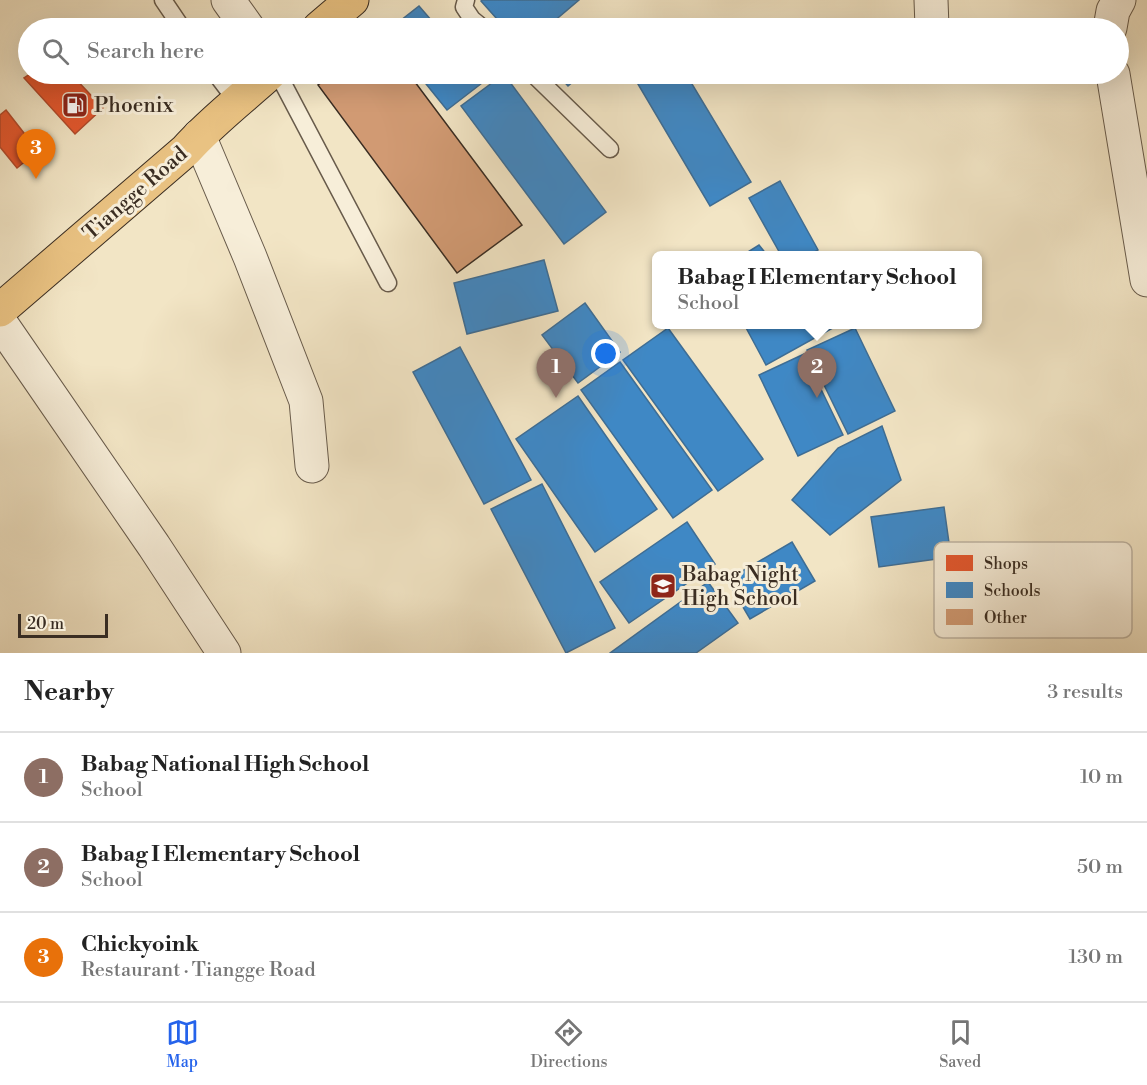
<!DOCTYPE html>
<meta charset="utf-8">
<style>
body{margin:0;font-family:"Libre Bodoni",serif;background:#f6f6f6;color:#222}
.scale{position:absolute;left:18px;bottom:15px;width:90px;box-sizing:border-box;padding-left:6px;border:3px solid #3a2d22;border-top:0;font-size:16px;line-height:21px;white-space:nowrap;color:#3a2d22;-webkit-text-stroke:4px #f7eed9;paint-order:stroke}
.you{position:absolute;left:606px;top:354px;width:21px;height:21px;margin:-15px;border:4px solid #fff;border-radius:50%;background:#1a73e8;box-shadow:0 0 0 9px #1a73e833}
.badge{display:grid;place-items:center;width:39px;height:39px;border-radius:50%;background:#2563eb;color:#fff;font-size:20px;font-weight:700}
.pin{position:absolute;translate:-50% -50px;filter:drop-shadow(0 2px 3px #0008)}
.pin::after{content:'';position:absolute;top:32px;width:21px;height:18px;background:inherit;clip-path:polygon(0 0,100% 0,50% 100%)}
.popup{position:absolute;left:652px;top:251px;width:330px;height:78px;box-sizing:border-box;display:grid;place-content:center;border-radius:9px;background:#fff;filter:drop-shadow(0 2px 4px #0005);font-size:20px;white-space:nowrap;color:#767676}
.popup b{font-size:22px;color:#222}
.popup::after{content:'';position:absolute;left:50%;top:100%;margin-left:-12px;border:12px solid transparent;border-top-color:#fff}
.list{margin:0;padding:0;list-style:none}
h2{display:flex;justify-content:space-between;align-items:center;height:78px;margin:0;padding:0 24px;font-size:26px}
h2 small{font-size:20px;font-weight:400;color:#767676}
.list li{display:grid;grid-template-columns:39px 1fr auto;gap:18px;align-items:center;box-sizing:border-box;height:90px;padding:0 24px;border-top:2px solid #e0e0e0}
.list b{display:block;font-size:22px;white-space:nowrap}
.list p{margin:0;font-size:20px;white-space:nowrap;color:#767676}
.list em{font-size:20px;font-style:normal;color:#767676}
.icon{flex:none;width:33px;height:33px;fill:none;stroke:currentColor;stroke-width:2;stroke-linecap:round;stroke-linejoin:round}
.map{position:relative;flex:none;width:1147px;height:653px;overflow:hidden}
.search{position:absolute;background:#fff;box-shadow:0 6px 24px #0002;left:18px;right:18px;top:18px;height:66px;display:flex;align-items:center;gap:15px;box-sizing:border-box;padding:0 21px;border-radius:33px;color:#767676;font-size:22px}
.sheet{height:348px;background:#fff}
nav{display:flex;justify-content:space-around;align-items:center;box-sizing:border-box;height:84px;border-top:2px solid #e0e0e0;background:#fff;font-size:16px;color:#767676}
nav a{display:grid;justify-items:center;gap:3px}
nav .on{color:#2563eb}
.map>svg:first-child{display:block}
.shops{fill:#e4572e;stroke:#b14a2a;stroke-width:1.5}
.schools{fill:#3f88c5;stroke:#3e6d94;stroke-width:1.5}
.building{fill:#d19a73;stroke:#3a2d22;stroke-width:1.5}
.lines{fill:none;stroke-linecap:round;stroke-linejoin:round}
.lane-casing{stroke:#685b4b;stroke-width:19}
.street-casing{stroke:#685b4b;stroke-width:35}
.primary-casing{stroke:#3a2d22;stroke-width:35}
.lane{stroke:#f7eed9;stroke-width:16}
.street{stroke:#f7eed9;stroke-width:33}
.primary{stroke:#e9c282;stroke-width:33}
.labels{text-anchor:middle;stroke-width:6;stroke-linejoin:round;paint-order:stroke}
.poi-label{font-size:21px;fill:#3a2d22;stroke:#f7eed9;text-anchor:start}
.street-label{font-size:21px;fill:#3a2d22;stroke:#f7eed9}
.key{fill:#f7eed9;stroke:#beb4a2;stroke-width:1.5}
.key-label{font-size:16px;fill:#3a2d22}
</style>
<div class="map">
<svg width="1147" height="653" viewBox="0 0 1147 653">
<rect width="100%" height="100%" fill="#f2e5c5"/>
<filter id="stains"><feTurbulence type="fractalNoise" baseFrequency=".00333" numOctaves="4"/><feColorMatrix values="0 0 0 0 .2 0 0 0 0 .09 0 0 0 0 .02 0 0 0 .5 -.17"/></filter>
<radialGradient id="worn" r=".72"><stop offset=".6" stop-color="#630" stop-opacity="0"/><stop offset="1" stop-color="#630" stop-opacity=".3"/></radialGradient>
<g class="shops">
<polygon points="30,74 71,74 103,108 75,134 24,78"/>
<polygon points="6,110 38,151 17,168 0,147 0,115"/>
</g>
<g class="schools">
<polygon points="482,0 579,0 546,28 505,28 481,1"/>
<polygon points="419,6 438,28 391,28"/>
<polygon points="575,19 583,28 565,28"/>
<polygon points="418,74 481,74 486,80 447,110"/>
<polygon points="504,74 606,212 564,244 461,106"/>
<polygon points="557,74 582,74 568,86"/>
<polygon points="632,74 686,74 751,182 710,206"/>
<polygon points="780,181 818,250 809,255 781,255 749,198"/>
<polygon points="759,245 767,255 743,255"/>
<polygon points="544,260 558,311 467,334 454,283"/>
<polygon points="585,303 620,352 578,383 542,335"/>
<polygon points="744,324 840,324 766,365"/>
<polygon points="668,328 763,459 718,491 623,360"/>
<polygon points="855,328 895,411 848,434 807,350"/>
<polygon points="460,347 531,480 484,504 413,372"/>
<polygon points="804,354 843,435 798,456 759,375"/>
<polygon points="620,362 712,490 673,518 581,390"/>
<polygon points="578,396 657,509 595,552 516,439"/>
<polygon points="882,426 901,480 830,535 792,500 838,448"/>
<polygon points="542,484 615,628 566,653 491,509"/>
<polygon points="944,507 951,557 879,567 871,517"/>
<polygon points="687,522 715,564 629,623 600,582"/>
<polygon points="792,542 815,581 750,619 727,580"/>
<polygon points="708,582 738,623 696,653 610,653"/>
</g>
<polygon class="building" points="333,74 409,74 522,225 457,273 318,85"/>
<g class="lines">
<defs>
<g id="lane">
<polyline points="163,0 182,28"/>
<polyline points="466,0 464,7 472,19 483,28"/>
<polyline points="216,74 238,103"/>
<polyline points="278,74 388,283"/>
<polyline points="533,74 610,149"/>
</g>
<g id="street">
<polyline points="228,0 248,28"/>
<polyline points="931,0 932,27"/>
<polyline points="1110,28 1113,11 1119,0"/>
<polyline points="1113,74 1147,280"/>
<polyline points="199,136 250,257 306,401 312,466"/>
<polyline points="0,322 154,546 224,653"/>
</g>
<g id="primary">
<polyline points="319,28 352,0"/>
<path d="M0 310 186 150C211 122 241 99 269 74"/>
</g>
</defs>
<use href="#lane" class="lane-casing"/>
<use href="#street" class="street-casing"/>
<use href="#primary" class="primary-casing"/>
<use href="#lane" class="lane"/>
<use href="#street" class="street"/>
<use href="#primary" class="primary"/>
</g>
<defs>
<symbol id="fuel-square" viewBox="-11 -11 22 22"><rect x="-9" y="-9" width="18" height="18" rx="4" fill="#8f2418" stroke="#f7eed9"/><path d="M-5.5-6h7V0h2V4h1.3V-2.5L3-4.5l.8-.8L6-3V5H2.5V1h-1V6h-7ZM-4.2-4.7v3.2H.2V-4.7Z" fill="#fff"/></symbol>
<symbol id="school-square" viewBox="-11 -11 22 22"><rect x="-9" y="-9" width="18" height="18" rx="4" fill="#8f2418" stroke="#f7eed9"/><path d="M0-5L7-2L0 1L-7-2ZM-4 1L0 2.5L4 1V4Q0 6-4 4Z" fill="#fff"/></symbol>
</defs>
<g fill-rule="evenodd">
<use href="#fuel-square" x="60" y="90" width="30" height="30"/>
<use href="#school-square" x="648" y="571" width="30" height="30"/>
</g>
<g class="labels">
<g class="poi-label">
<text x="94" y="112">Phoenix</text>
<text x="682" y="581">Babag Night<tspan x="682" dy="24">High School</tspan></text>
</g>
<g class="street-label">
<text transform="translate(135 193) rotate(-41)" y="7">Tiangge Road</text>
</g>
</g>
<rect x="934" y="542" width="198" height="96" rx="9" class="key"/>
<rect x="946" y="555" width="27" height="16" fill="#e4572e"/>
<rect x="946" y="582" width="27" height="16" fill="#3f88c5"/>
<rect x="946" y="609" width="27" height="16" fill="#d19a73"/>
<g class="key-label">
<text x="984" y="569">Shops</text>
<text x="984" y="596">Schools</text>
<text x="984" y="623">Other</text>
</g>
<rect width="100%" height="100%" filter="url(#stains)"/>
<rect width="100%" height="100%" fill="url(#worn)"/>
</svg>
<div class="scale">20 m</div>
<div class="you"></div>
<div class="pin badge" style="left:556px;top:398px;background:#8d6e63">1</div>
<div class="pin badge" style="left:817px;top:398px;background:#8d6e63">2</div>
<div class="popup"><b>Babag I Elementary School</b>School</div>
<div class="pin badge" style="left:36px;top:179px;background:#e8710a">3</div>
<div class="search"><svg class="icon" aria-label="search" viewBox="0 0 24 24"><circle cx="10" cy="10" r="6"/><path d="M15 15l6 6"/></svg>Search here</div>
</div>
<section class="sheet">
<h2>Nearby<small>3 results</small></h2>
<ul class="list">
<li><span class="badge" style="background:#8d6e63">1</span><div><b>Babag National High School</b><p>School</p></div><em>10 m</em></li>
<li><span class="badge" style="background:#8d6e63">2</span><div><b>Babag I Elementary School</b><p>School</p></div><em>50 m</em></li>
<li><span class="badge" style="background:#e8710a">3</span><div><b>Chickyoink</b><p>Restaurant · Tiangge Road</p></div><em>130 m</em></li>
</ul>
</section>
<nav>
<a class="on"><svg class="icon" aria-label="map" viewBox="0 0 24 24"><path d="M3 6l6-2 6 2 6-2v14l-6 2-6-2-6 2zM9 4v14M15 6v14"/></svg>Map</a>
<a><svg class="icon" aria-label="directions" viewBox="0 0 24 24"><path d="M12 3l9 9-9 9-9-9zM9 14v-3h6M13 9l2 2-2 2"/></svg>Directions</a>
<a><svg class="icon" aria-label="saved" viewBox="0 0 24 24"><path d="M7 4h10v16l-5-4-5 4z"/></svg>Saved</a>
</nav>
